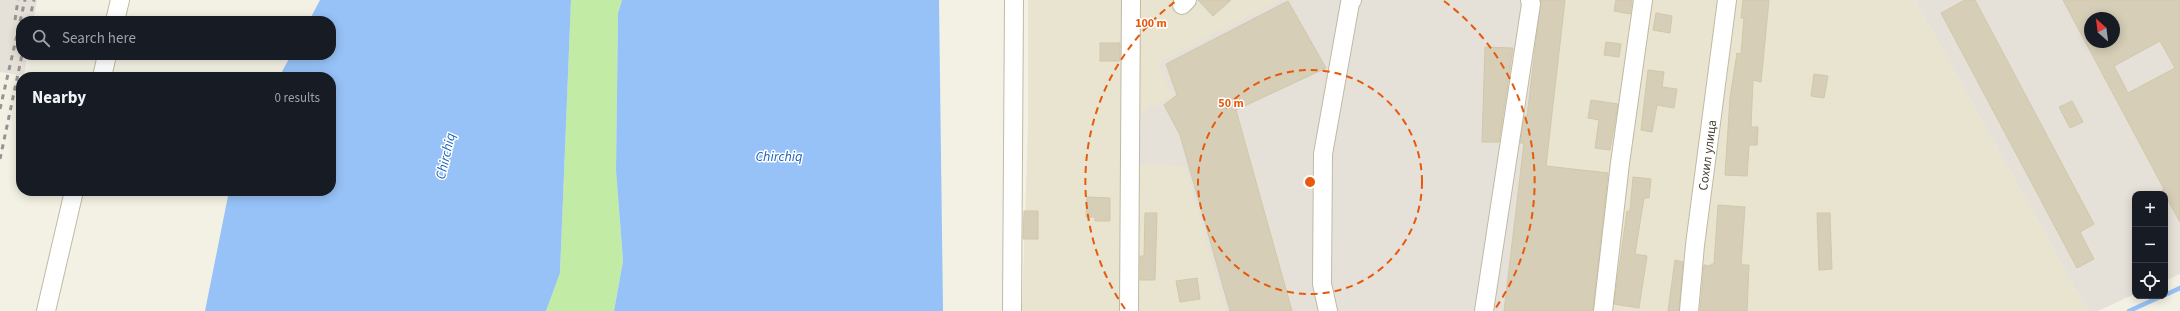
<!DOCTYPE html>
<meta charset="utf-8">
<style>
body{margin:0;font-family:"Source Sans 3",sans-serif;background:#242831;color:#f1f3f6}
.controls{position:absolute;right:12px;bottom:12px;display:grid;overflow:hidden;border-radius:8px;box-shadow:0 2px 10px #0003}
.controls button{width:36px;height:36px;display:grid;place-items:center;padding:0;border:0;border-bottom:1px solid #363941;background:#171b24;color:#f1f3f6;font:20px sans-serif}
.compass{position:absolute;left:2084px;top:12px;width:36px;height:36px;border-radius:50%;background:#171b24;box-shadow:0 2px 10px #0003;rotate:332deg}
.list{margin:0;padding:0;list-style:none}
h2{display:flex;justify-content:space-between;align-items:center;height:52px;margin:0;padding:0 16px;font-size:17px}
h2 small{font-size:13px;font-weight:400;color:#9ea1a6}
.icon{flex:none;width:22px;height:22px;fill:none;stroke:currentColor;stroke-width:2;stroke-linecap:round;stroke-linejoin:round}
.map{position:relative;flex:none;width:2180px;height:311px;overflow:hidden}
.search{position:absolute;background:#171b24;box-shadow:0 2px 10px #0003;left:16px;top:16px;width:320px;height:44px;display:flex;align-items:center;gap:10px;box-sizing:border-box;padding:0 14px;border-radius:16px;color:#9ea1a6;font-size:15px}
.panel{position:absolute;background:#171b24;box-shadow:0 2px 10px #0003;left:16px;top:72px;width:320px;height:124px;border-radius:16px}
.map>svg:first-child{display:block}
.residential{fill:#e8e4d0}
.industrial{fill:#e5e1d8;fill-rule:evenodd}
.green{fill:#c2eca6}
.water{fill:#97c2f7}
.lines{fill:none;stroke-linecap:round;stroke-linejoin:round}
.stream{stroke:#97c2f7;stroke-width:4.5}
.building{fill:#d6ceb7;stroke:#d1c8a9;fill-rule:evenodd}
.minor-casing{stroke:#c0baa4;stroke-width:20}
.minor{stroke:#fff;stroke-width:18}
.rail{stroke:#949494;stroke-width:3;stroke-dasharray:5 5;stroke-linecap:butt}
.ring{fill:none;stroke:#e8590c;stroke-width:2;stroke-dasharray:7 5}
.labels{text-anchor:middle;stroke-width:3;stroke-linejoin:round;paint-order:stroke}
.street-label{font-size:13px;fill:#464132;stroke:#fff}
.water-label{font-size:14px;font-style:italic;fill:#2163bc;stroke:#fff}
.centre{fill:#e8590c;stroke:#fff;stroke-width:2}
.ring-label{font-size:12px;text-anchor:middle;font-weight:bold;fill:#e8590c;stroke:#fff;stroke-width:3;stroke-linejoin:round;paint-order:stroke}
</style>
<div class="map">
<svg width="2180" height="311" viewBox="0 0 2180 311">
<rect width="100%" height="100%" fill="#f3f1e3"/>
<polygon class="residential" points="1028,0 1915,0 2088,311 1022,311 1028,125"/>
<g class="industrial">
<polygon points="0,0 37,0 33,21 21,21 21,55 27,55 24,76 0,72"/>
<polygon points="1280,0 1565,0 1546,165 1609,173 1595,311 1226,311 1185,166 1140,164 1140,114 1171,97 1159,62"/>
<path d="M1915 0H2180V274L2165 281V194H2135V294L2098 311H2088ZM2090 18H2114V42H2090Z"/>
</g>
<polygon class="green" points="571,0 622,0 618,13 616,171 623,261 614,311 546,311 560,273"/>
<g class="water">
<polygon points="320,0 571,0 560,273 546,311 205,311 229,191 331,191 331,77 279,77 291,55 331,55 331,21 309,21"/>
<polygon points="622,0 939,0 943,311 614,311 623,261 616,171 618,13"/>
</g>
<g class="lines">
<g class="stream">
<polyline points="2165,295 2180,288"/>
<polyline points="2129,311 2162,296"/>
</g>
</g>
<g class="building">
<polygon points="1198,0 1231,0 1213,16"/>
<polygon points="1541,0 1565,0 1546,166 1608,173 1593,311 1504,311 1524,143 1520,143 1524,116 1527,116"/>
<polygon points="1616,0 1632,0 1630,14 1614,11"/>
<polygon points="1743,0 1769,0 1761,82 1753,80 1751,127 1758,127 1757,145 1749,145 1747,176 1725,175 1730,98 1737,53 1741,54 1744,18 1741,18"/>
<polygon points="1965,0 1975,0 2094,224 2080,232 2094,259 2077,268 1941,13"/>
<path d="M2063 0H2180V222L2162 190 2164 189ZM2090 18H2114V42H2090ZM2160 41 2175 68 2128 93 2114 66Z"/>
<polygon points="1288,1 1326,68 1236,110 1292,311 1230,311 1180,135 1164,105 1177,95 1166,64"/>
<polygon points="1656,13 1672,16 1670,33 1653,30"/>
<polygon points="1606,42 1621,44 1619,57 1604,55"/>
<rect x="1100" y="43" width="20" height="18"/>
<polygon points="1485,47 1513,48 1499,142 1482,142"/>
<polygon points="1648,70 1664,72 1662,87 1677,89 1674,108 1657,105 1652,132 1641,130"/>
<polygon points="1814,74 1828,76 1824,98 1811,96"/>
<polygon points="1591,100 1618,104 1610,150 1595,148 1599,120 1588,118"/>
<polygon points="2072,101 2083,122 2070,128 2059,107"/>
<polygon points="1633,177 1651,179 1649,198 1644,198 1635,254 1647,256 1639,308 1614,304 1627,211 1630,211"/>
<polygon points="1087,197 1110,198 1110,221 1095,221 1095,217 1086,217"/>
<polygon points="1718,205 1745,207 1741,265 1749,265 1747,311 1700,311 1704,265 1711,266 1711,264 1714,264"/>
<polygon points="1024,211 1038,211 1038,239 1023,239"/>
<polygon points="1145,213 1157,213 1155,280 1140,280 1140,256 1144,256"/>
<polygon points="1817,213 1830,213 1832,269 1819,270"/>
<polygon points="1675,260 1683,262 1679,311 1668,311"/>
<polygon points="1197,278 1200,299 1180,302 1176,281"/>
</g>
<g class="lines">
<defs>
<g id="minor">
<polyline points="1182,5 1187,0"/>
<polyline points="115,21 120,0"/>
<polyline points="102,77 107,55"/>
<polyline points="46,311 74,191"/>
<polyline points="1012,311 1014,0"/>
<polyline points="1129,311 1131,0"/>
<polyline points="1328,311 1322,284 1323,154 1350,3 1352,0"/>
<polyline points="1484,311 1531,4 1530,0"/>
<polyline points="1603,311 1620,163 1643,0"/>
<path id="s1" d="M1689 311 1695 245 1727 0"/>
</g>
</defs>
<use href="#minor" class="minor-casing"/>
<use href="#minor" class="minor"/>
<g class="rail">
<polyline points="15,20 18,0"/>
<polyline points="29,21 34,0"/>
<polyline points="0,109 25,0"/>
<polyline points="0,159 22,55"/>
</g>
</g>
<g class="ring">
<circle cx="1310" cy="182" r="112"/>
<path d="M1125 309A225 225 0 0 1 1176 1M1444 1A225 225 0 0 1 1495 309"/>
</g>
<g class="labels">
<g class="street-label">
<text dy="5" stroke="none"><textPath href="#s1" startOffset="157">Сохил улица</textPath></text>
</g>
<g class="water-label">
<text transform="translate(445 156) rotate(-77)" y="5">Chirchiq</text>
<text x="779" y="161">Chirchiq</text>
</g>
</g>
<circle cx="1310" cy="182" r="6" class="centre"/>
<g class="ring-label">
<text x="1151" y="27">100 m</text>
<text x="1231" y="107">50 m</text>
</g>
</svg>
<div class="controls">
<button>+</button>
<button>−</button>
<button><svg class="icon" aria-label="locate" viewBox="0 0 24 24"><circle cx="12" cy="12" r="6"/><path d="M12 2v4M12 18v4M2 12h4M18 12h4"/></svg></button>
</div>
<svg class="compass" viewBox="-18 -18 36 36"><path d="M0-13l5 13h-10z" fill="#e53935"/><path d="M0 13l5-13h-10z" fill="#9ea1a6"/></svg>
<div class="search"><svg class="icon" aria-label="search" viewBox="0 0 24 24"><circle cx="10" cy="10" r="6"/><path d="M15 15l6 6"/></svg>Search here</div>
<section class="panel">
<h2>Nearby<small>0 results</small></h2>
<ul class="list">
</ul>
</section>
</div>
